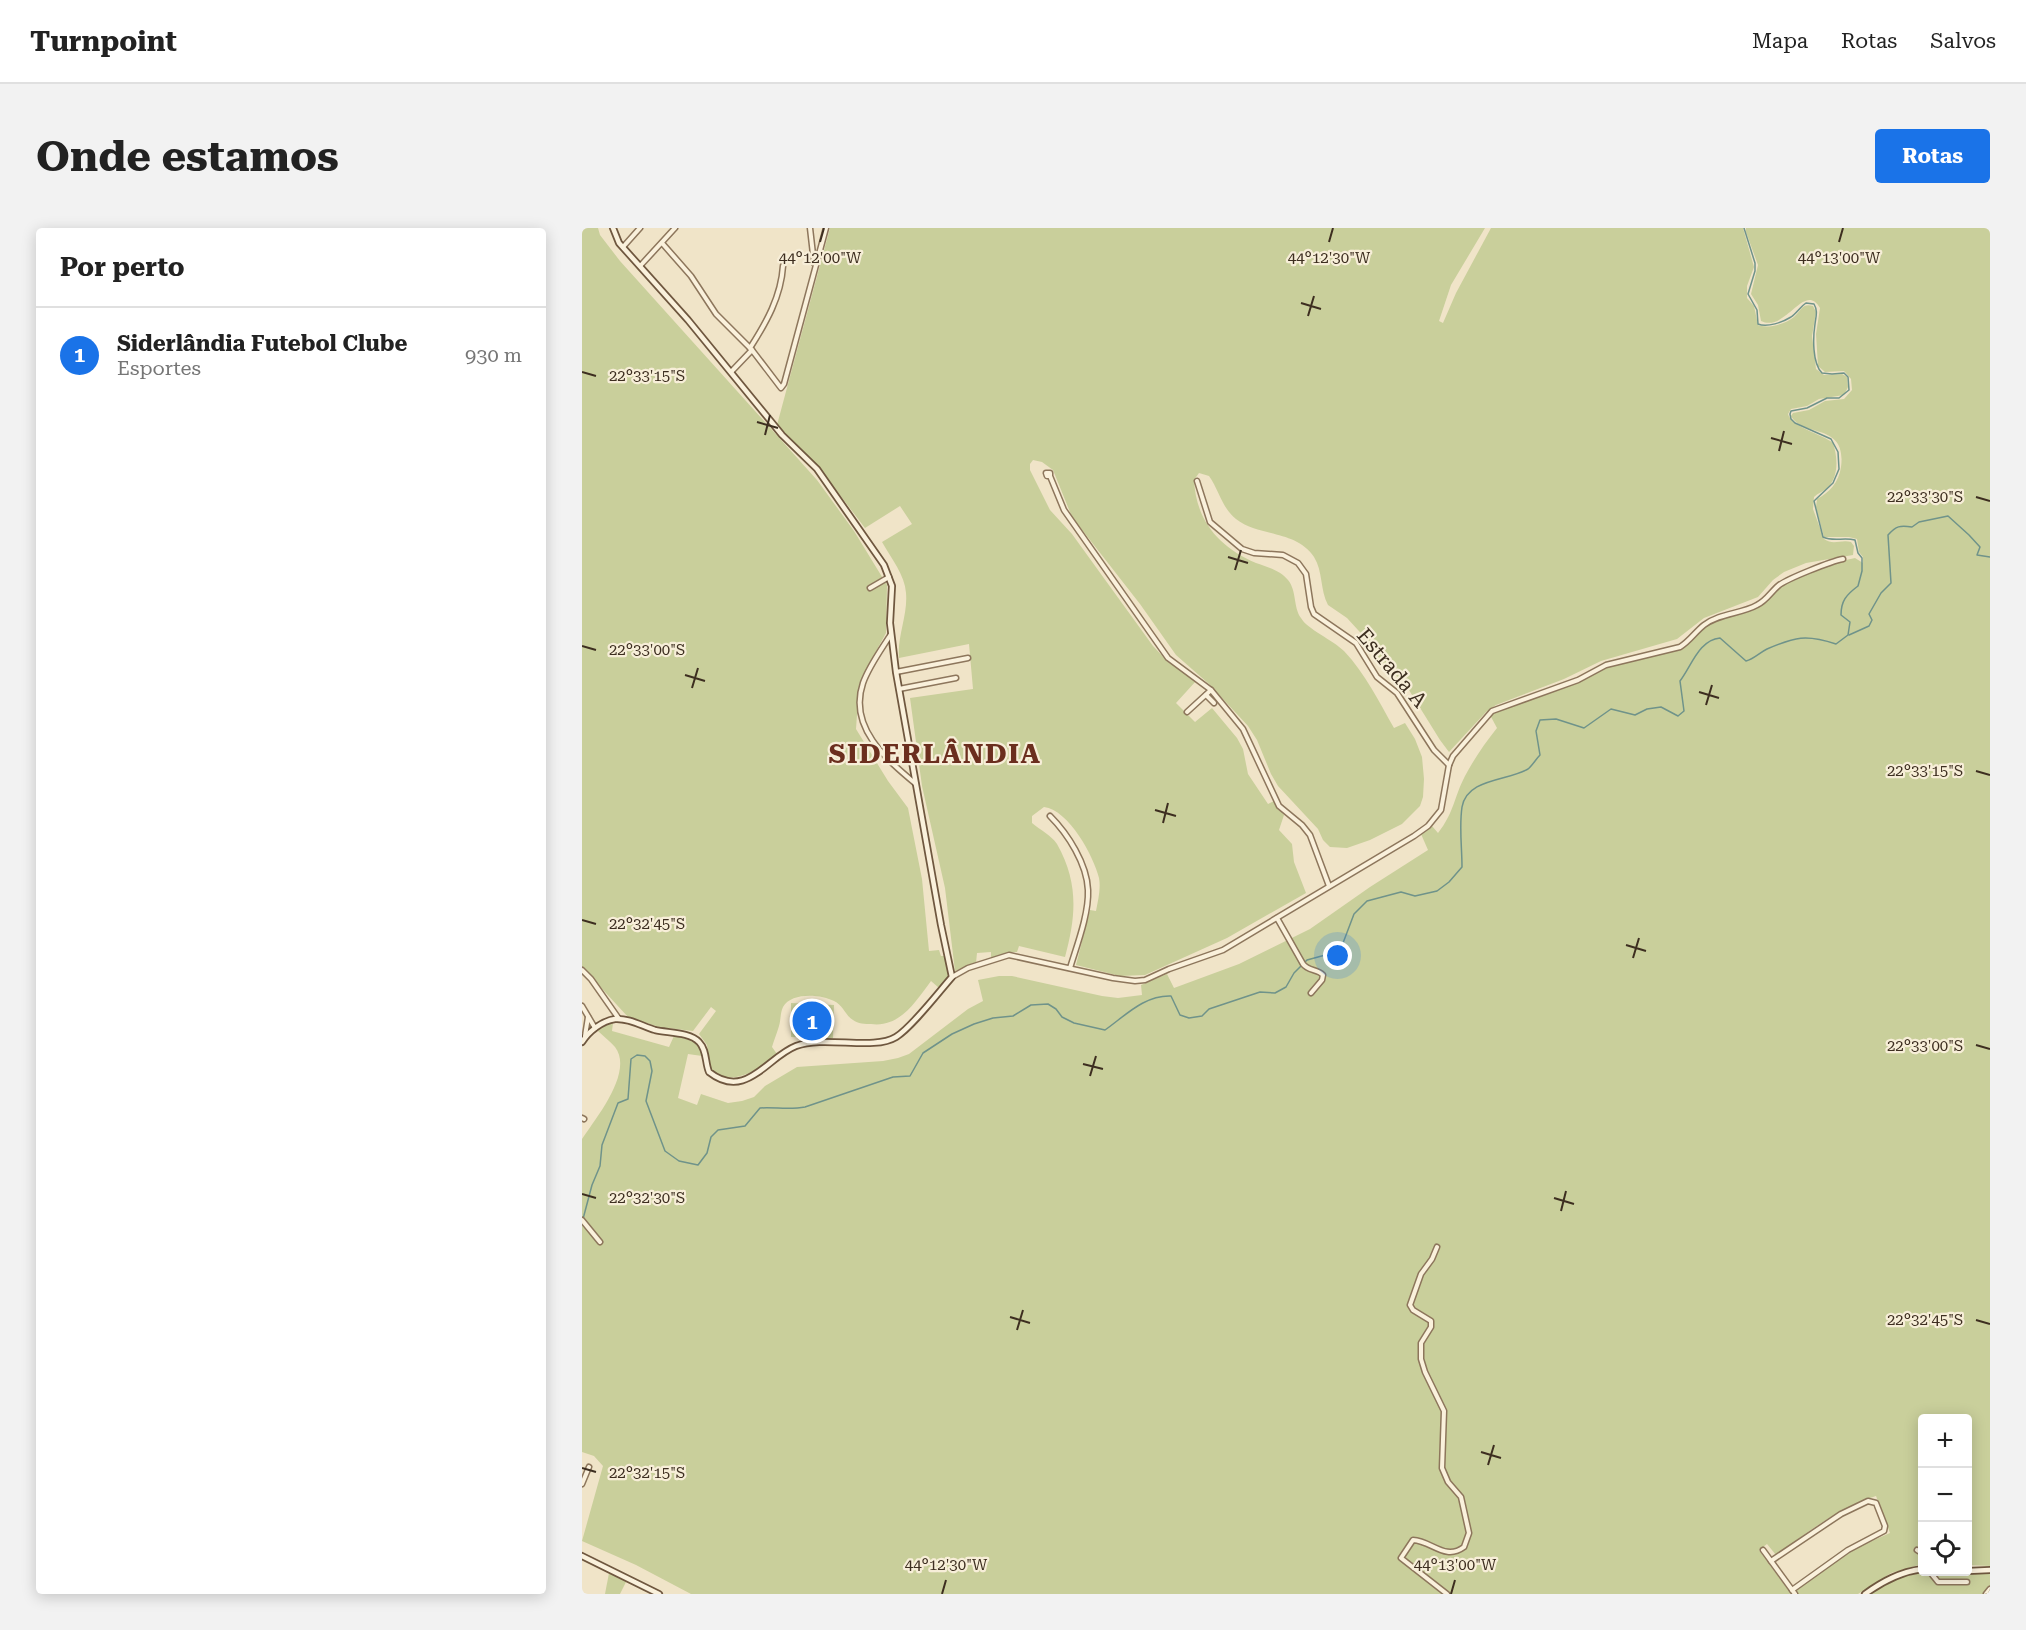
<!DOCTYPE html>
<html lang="pt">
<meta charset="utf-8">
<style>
body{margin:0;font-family:"Roboto Serif",serif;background:#f2f2f2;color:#222}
.controls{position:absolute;right:18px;bottom:18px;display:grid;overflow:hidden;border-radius:6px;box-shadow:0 3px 15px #0003}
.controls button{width:54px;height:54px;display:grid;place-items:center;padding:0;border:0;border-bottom:2px solid #e0e0e0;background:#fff;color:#222;font:30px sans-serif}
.you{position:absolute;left:756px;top:728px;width:21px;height:21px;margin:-15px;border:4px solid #fff;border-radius:50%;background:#1a73e8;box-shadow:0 0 0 9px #1a73e833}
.badge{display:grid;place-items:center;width:39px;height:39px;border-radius:50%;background:#1a73e8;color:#fff;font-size:20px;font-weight:700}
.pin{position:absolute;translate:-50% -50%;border:3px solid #fff;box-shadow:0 2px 6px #0006}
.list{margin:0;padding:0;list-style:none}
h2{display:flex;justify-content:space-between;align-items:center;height:78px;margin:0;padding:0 24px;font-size:26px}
h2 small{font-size:20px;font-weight:400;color:#767676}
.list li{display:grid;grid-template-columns:39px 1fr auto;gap:18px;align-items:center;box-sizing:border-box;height:96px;padding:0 24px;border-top:2px solid #e0e0e0}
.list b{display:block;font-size:22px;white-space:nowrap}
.list p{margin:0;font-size:20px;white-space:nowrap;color:#767676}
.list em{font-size:20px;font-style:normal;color:#767676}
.icon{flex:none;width:33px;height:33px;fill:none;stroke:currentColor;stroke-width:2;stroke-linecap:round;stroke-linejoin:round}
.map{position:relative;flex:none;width:1408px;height:1366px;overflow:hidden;border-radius:6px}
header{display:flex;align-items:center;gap:36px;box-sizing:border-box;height:84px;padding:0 30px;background:#fff;border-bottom:2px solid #e0e0e0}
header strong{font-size:28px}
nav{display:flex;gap:33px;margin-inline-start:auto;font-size:21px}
.intro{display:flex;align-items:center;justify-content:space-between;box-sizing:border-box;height:144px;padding:0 36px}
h1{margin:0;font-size:42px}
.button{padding:15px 27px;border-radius:6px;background:#1a73e8;color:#fff;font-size:21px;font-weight:700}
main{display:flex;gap:36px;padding:0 36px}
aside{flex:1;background:#fff;border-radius:6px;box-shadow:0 3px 15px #0003}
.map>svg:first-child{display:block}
.green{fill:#c9cf9b}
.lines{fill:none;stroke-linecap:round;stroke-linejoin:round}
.stream{stroke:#6f938a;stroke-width:1.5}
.street-casing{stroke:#8d765c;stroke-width:7}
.secondary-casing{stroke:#6f573f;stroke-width:8}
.street{stroke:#faf1dc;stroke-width:4}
.secondary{stroke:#faf1dc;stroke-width:4.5}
.ticks{fill:none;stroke:#3d2e20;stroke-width:2}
.labels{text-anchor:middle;stroke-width:4.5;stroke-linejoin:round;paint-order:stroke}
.street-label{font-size:21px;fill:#3d2e20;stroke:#f7eed8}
.district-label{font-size:27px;font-weight:bold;letter-spacing:1.5px;fill:#6b2e1e;stroke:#f7eed8}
.ticks-label{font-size:15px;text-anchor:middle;fill:#3d2e20;stroke:#f7eed8;stroke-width:4.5;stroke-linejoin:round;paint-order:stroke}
</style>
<header>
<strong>Turnpoint</strong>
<nav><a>Mapa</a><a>Rotas</a><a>Salvos</a></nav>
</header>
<div class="intro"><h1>Onde estamos</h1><a class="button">Rotas</a></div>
<main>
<aside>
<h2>Por perto<small></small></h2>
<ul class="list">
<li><span class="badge">1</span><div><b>Siderlândia Futebol Clube</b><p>Esportes</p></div><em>930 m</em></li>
</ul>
</aside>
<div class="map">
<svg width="1408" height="1366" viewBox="0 0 1408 1366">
<rect width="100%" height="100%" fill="#f0e4c8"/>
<g class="green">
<path d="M0 0H16L18 7 38 33 235 252 272 303 305 357 304 405 286 438 277 458 274 501 306 553 326 580 340 651 347 723 357 722 359 728H363L367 749 357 760 349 753C334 773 318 800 289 796 283 796 276 796 271 792 263 787 261 777 252 773 239 766 209 764 201 779 198 785 199 792 197 798 195 805 192 812 190 819L195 826C176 841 152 860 128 842L125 817 117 806 134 783 129 779 111 803 77 799 46 789 0 739Z"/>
<path d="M248 0H903L869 57 857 93 861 95 874 65 909 0H1161L1172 39 1165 58V70L1172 78 1176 97C1185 101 1204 96 1212 89 1219 83 1220 75 1231 78L1234 84 1230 108 1234 141 1242 147 1260 146 1265 149 1266 159 1262 167 1237 171 1225 178 1209 181 1206 186C1209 199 1240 206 1251 215 1256 230 1257 250 1244 261 1240 264 1236 265 1232 269L1231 281 1242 311C1252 318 1259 311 1269 314L1272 318 1271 327 1224 335 1202 344 1191 352 1176 369 1122 390 1095 411 1019 433 982 451 914 477 904 484 867 524 858 512 822 454 802 438 787 414 765 390 746 377C738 362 741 343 732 329 714 302 677 309 654 291 640 280 637 262 627 248L617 245 612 252C614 293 637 319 674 335 685 339 698 342 706 352 715 363 711 379 719 390 725 401 751 412 762 423 783 445 797 474 812 500L823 495 833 511 840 529 842 551 841 569 838 578 820 596 788 612 765 620 748 619 741 612 736 601 696 558 689 546 675 512 666 498 627 456 594 427 558 376 490 289 471 242 460 234 451 232 448 236V242L468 282 490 306 571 418 586 434 614 453 594 475 613 494 630 480 655 510 661 521 666 546 686 576 692 573 702 587 697 602 710 616 712 634 724 665 645 710 563 747 538 748 494 737 508 682 514 683C516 672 519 661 517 650 512 629 487 582 462 579L450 588V595C458 602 469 607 475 616 497 655 494 688 483 729L437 718 435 724H427L409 731V724L395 725 394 735 373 743 363 660 340 558 328 470 391 461 387 416 317 430C315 408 326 387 324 365 323 347 309 330 300 314L330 296 318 278 283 300 238 241 195 197Z"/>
<path d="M1164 0H1408V1338L1386 1337V1190H1340V1336L1309 1345 1276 1366H1215L1213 1363 1274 1320 1308 1305 1294 1268C1256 1280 1226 1304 1194 1327L1185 1316 1177 1322 1209 1366H109L54 1337 0 1313 21 1238 12 1228 0 1224V911C14 890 52 844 33 819 28 813 21 808 16 803L20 799 31 795 30 803 87 819 92 808C105 811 118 813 120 828L106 826 96 870 115 877 119 866 146 875 160 873 172 869 183 858 215 839 301 833 316 830 327 826 386 781 401 773 396 752 417 748H430L520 768 536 770 560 767 559 757 585 746 592 760 657 736 728 701 788 659 846 622 839 606 850 598 856 605C872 585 872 569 883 548 892 531 903 515 915 500L908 487 915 481 1028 437 1057 431 1099 419 1107 415 1124 398 1133 392 1170 380 1204 354 1246 336 1273 330 1281 335V329L1277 324 1275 311 1267 309H1242L1234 279 1235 271C1247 265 1257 254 1259 239 1265 194 1221 210 1209 188L1211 185 1227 182 1243 173 1262 171 1270 162 1269 151 1262 143 1243 144 1236 138 1234 106 1238 80C1222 53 1204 105 1179 93L1176 77 1169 66 1176 37 1164 4Z"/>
<polygon points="209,775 252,777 251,810 209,809"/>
<polygon points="1343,1344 1380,1347 1408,1345 1408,1366 1288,1366 1312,1351"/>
<polygon points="27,1345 44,1354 38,1366 23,1366"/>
</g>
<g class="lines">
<g class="stream">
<path d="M1267 407 1287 398 1290 392 1287 386 1299 365 1309 355 1306 307C1314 298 1318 297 1330 299L1337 294 1366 288 1387 307 1398 319 1395 327 1408 329"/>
<path d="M1 991 10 957 18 938 20 917 36 875 46 871 49 831 55 827 63 828 68 833 70 843 64 873 83 923 97 933 116 937 125 925 129 909 136 902 163 898 178 880C193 879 208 882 223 879L311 849 328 848 341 825 370 806 392 796 411 790 431 788 449 777 466 776 474 781 480 789 492 795 523 802C543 788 562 767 589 768L598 787 607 790 620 788 627 781 678 764 693 765 704 759 712 745 725 732 758 723 772 686 785 673 819 664 833 668 855 663 867 654 880 639C880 619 877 599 880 579 885 550 926 553 946 541 950 538 954 531 958 527L954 503 958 492 974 491 1002 500 1029 481 1053 487 1065 481 1079 479 1096 488 1102 483 1098 453C1110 437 1117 412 1138 410L1164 433C1172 431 1177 425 1185 421 1213 409 1224 406 1254 416L1266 407 1268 394 1259 387C1259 373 1264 367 1276 358L1280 343V330L1276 325 1273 312C1262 309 1251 314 1241 309L1232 273 1251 255 1257 241 1256 224 1249 211 1213 195 1209 191 1208 186 1209 183 1225 180 1245 170H1257L1267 162 1266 149 1262 145 1250 146 1240 145C1230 135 1231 109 1233 96 1234 88 1236 83 1232 76L1224 75C1218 79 1215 85 1209 89 1201 94 1185 100 1176 96L1175 82 1166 66 1173 43V35L1162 0"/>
</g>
<defs>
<g id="street">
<polyline points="228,0 232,35"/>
<polyline points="80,15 109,48 134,86 170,122 199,160 202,156 244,0"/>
<polyline points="41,19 58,0"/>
<polyline points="59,37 93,0"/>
<path d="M168 120C184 95 199 69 201 38"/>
<polyline points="149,144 170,122"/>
<polyline points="468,248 468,245 464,245 465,248 468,248 482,282 586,430 629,462 661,501 697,578 720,597 728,607 747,658"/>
<polyline points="615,253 628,294 660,321 672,325 701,327 716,335 724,346 729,379 732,386 774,415 795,449 815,465 852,522 867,537"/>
<polyline points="288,360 307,349"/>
<path d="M309 406C299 422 287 438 281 455 266 499 304 531 334 556"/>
<polyline points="314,444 386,430"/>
<polyline points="317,461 374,450"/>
<polyline points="624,467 632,475"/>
<polyline points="605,484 629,462"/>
<path d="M468 588C486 606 505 636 506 662 507 686 495 717 488 740"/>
<path d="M695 690 721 736C726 743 736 741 741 747L740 752 729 765"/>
<polyline points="0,742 9,751 37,791"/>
<path d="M370 749 386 740 427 727 531 750 553 753 563 752 587 741 641 722 832 608 846 598 859 582 867 537 871 528 910 483 996 452 1024 437 1098 419C1108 413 1113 404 1122 397 1138 385 1159 386 1175 377 1184 373 1189 364 1196 358 1204 351 1250 333 1261 331"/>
<polyline points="0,778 13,800"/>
<polyline points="3,808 6,789"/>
<polyline points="0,890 2,891"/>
<polyline points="0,992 18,1014"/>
<path d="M855 1019 850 1031 839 1046 828 1077 831 1082 849 1093V1099L839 1115V1131L843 1144 862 1183 860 1240 866 1254 879 1269 887 1305 882 1319C863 1333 850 1313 831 1312L819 1330 865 1366"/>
<polyline points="0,1256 7,1239"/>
<polyline points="1181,1322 1213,1366"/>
<polyline points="1335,1322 1340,1325"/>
<polyline points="1189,1333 1259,1286 1286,1273 1294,1275 1303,1298 1302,1303 1266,1322 1210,1362"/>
<polyline points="1348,1344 1356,1354 1385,1354"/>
<polyline points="1404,1366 1408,1361"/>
</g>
<g id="secondary">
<path d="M0 814C7 803 20 793 33 791 47 790 60 798 73 802 86 805 108 804 117 814 125 822 123 835 127 844 164 873 185 829 214 818 243 807 291 823 314 809 330 799 356 765 370 749L359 697 314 444 308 395 310 358 302 337 235 241 200 207 106 92 37 15 31 0"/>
<polyline points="0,1328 77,1366"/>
<polyline points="1386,1343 1408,1342"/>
<path d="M1283 1366C1301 1353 1318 1344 1340 1341"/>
</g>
</defs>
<use href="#street" class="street-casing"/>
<use href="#secondary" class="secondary-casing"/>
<use href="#street" class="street"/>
<use href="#secondary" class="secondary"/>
</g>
<path class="ticks" d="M238 14 242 0M747 14 751 0M1257 14 1261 0M719 75 739 81M726 88 732 68M0 144 14 148M175 194 196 200M183 207 188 187M1189 210 1210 216M1197 223 1202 203M1394 269 1408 273M646 329 666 335M653 342 659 322M0 418 14 422M103 447 123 453M110 460 116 440M1117 464 1137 470M1124 477 1130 457M1394 543 1408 547M573 582 594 588M581 595 586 575M0 692 14 696M1044 717 1064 723M1051 730 1057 710M1394 817 1408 821M501 836 521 841M508 848 514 828M0 966 14 970M972 970 992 976M979 983 984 963M428 1089 448 1095M1394 1092 1408 1096M435 1102 441 1082M899 1224 919 1230M906 1237 912 1217M0 1240 14 1244M360 1366 364 1352M869 1366 873 1352"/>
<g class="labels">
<g class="street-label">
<text transform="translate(810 440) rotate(50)" y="7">Estrada A</text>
</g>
<g class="district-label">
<text x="353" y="535">SIDERLÂNDIA</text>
</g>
</g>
<g class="ticks-label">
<text x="238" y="35">44°12'00"W</text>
<text x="747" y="35">44°12'30"W</text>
<text x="1257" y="35">44°13'00"W</text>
<text x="65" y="153">22°33'15"S</text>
<text x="1343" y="274">22°33'30"S</text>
<text x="65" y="427">22°33'00"S</text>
<text x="1343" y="548">22°33'15"S</text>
<text x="65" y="701">22°32'45"S</text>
<text x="1343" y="823">22°33'00"S</text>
<text x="65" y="975">22°32'30"S</text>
<text x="1343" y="1097">22°32'45"S</text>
<text x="65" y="1250">22°32'15"S</text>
<text x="364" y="1342">44°12'30"W</text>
<text x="873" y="1342">44°13'00"W</text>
</g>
</svg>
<div class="controls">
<button>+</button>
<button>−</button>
<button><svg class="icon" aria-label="locate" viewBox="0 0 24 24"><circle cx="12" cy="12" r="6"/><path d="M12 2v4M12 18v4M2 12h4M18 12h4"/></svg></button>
</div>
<div class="you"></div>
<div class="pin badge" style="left:230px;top:793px">1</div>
</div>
</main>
